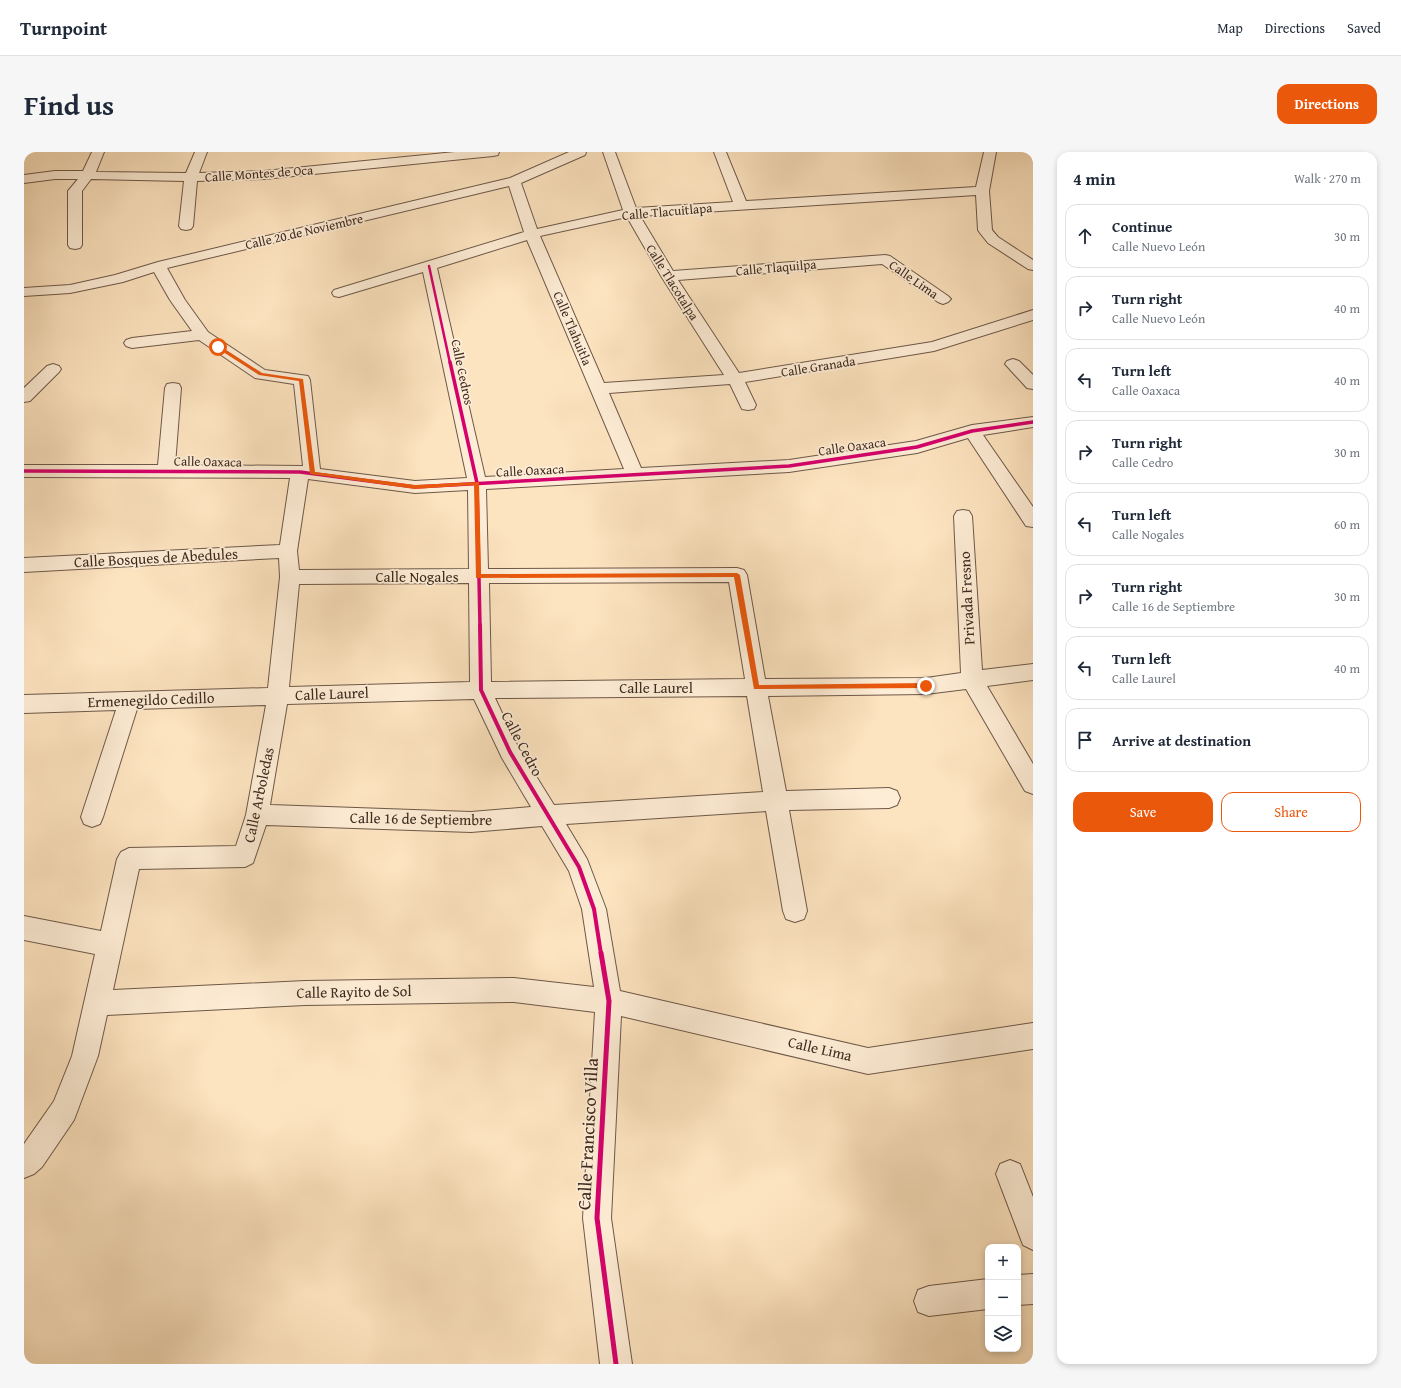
<!DOCTYPE html>
<meta charset="utf-8">
<style>
body{margin:0;font-family:"Gentium Book Plus",serif;background:#f6f6f7;color:#1f2937}
.controls{position:absolute;right:12px;bottom:12px;display:grid;overflow:hidden;border-radius:8px;box-shadow:0 2px 6px #0003}
.controls button{width:36px;height:36px;display:grid;place-items:center;padding:0;border:0;border-bottom:1px solid #e0e1e3;background:#fff;color:#1f2937;font:20px sans-serif}
.stop{position:absolute;width:12px;height:12px;margin:-9px;border:3px solid #ea580c;border-radius:50%;background:#fff}
.stop.end{background:#ea580c;border-color:#fff;box-shadow:0 1px 4px #0008}
.list{margin:0;padding:0;list-style:none}
h2{display:flex;justify-content:space-between;align-items:center;height:52px;margin:0;padding:0 16px;font-size:17px}
h2 small{font-size:13px;font-weight:400;color:#747a83}
.list li{display:grid;grid-template-columns:26px 1fr auto;gap:12px;align-items:center;box-sizing:border-box;height:64px;margin:0 8px 8px;padding:0 8px;border:1px solid #e0e1e3;border-radius:12px}
.list b{display:block;font-size:15px;white-space:nowrap}
.list p{margin:0;font-size:13px;white-space:nowrap;color:#747a83}
.list em{font-size:13px;font-style:normal;color:#747a83}
.actions{display:flex;gap:8px;padding:12px 16px}
.actions a{flex:1;padding:9px 0;border:1px solid #ea580c;border-radius:12px;text-align:center;font-size:14px;color:#ea580c}
.actions .main{background:#ea580c;color:#fff}
.icon{flex:none;width:22px;height:22px;fill:none;stroke:currentColor;stroke-width:2;stroke-linecap:round;stroke-linejoin:round}
.map{position:relative;flex:none;width:1009px;height:1212px;overflow:hidden;border-radius:12px}
header{display:flex;align-items:center;gap:24px;box-sizing:border-box;height:56px;padding:0 20px;background:#fff;border-bottom:1px solid #e0e1e3}
header strong{font-size:19px}
nav{display:flex;gap:22px;margin-inline-start:auto;font-size:14px}
.intro{display:flex;align-items:center;justify-content:space-between;box-sizing:border-box;height:96px;padding:0 24px}
h1{margin:0;font-size:28px}
.button{padding:10px 18px;border-radius:12px;background:#ea580c;color:#fff;font-size:14px;font-weight:700}
main{display:flex;gap:24px;padding:0 24px}
aside{flex:1;background:#fff;border-radius:12px;box-shadow:0 2px 6px #0003}
.map>svg:first-child{display:block}
.lines{fill:none;stroke-linecap:round;stroke-linejoin:round}
.minor-casing{stroke:#6e5848;stroke-width:2}
.minor{fill:#feedd6;fill-rule:evenodd}
.cycleway-far3-casing{stroke:#feedd6;stroke-width:4}
.cycleway-far2-casing{stroke:#feedd6;stroke-width:5.5}
.cycleway-far1-casing{stroke:#feedd6;stroke-width:6}
.cycleway-casing{stroke:#feedd6;stroke-width:8}
.cycleway-far3{stroke:#d6006c;stroke-width:2.5}
.cycleway-far2{stroke:#d6006c;stroke-width:3.5}
.cycleway-far1{stroke:#d6006c;stroke-width:4}
.cycleway{stroke:#d6006c;stroke-width:5}
.route{fill:#ea580c}
.labels{text-anchor:middle;stroke-width:3.5;stroke-linejoin:round;paint-order:stroke}
.far-street-label{font-size:13px;fill:#3f2a20;stroke:#feedd6}
.street-label{font-size:15px;fill:#3f2a20;stroke:#feedd6}
.near-street-label{font-size:18px;fill:#3f2a20;stroke:#feedd6}
</style>
<header>
<strong>Turnpoint</strong>
<nav><a>Map</a><a>Directions</a><a>Saved</a></nav>
</header>
<div class="intro"><h1>Find us</h1><a class="button">Directions</a></div>
<main>
<div class="map">
<svg width="1009" height="1212" viewBox="0 0 1009 1212">
<rect width="100%" height="100%" fill="#fde4c0"/>
<filter id="stains"><feTurbulence type="fractalNoise" baseFrequency=".005" numOctaves="4"/><feColorMatrix values="0 0 0 0 .2 0 0 0 0 .09 0 0 0 0 .02 0 0 0 .5 -.17"/></filter>
<radialGradient id="worn" r=".72"><stop offset=".6" stop-color="#630" stop-opacity="0"/><stop offset="1" stop-color="#630" stop-opacity=".3"/></radialGradient>
<g class="lines">
<defs>
<g id="minor">
<polygon points="68,0 80,0 72,20 162,21 171,0 183,0 175,21 240,19 431,0 475,0 474,3 469,4 240,27 173,29 169,74 167,77 162,78 157,77 155,74 160,29 67,27 58,39 58,93 56,96 51,97 46,96 44,93 44,39 54,27 31,27 0,31 0,23 31,19 59,19"/>
<path d="M545 0H562L561 3 497 31 513 77 599 58 579 0H591L612 56 709 50 690 0H702L722 49 952 35 960 0H972L965 39 968 78 974 85 1009 108V118L1004 117 964 91 956 81 954 78 952 43 616 64 649 119 861 103 866 104 924 144 927 147 924 150 919 152 914 150 858 112 654 128 715 221 908 190 1009 158V168L910 199 721 230 732 253 730 257 724 258 718 257 706 232 585 241 617 316 765 308 892 289 948 273 1009 265V275L959 283 1009 355V375L1002 374 944 286 893 301 765 320 462 337 464 417 713 416 720 418 723 423 741 527 902 526 937 521 930 364 933 359 939 358 945 359 948 364 958 518 1009 512V528L963 534 1009 612V642L1001 639 942 537 902 542 744 544 762 639 865 636 873 639 876 646 873 653 865 656 765 658 783 759 780 767 771 770 762 767 759 759 742 659 542 672 563 707 582 757 596 839 844 896 1009 871V897L844 922 597 864 587 1066 608 1212H576L559 1066 571 860 490 850 281 853 83 863 74 904 50 968 18 1015 10 1022 0 1026V992L30 949 48 904 71 802 0 788V764L77 779 93 707 97 700 105 696 212 694 222 663 242 553 113 557 79 665 76 672 68 675 60 672 57 665 92 558 0 561V543L244 536 256 425 255 406 0 420V406L256 393 266 326 0 325V313H134L141 236 143 232 149 231 155 232 157 236 151 313 279 314 270 232 231 226 175 188 108 196 102 194 100 191 102 188 108 186 168 179 146 148 130 120 99 130 46 141 0 144V136L46 133 91 123 134 110 486 26ZM485 34 500 80 310 138 308 141 310 144 315 145 399 120 443 326 391 329 296 317 286 228 284 224 241 218 184 180 161 148 143 116ZM603 65 637 124 700 223 580 231 516 84ZM503 88 600 317 461 325 413 116ZM284 327 391 341 444 338 445 417 275 418 273 399ZM705 430 721 527 467 530 465 431ZM445 431 446 530 265 535 275 432ZM723 544 739 640 530 653 494 595 471 546ZM450 547 478 606 507 655 447 660 246 653 263 552ZM242 673 447 680 518 674 545 719 558 757 570 835 490 826 281 829 89 838 115 717 221 715 229 711Z"/>
<polygon points="989,207 995,209 1009,223 1009,237 1003,236 981,212 983,209"/>
<polygon points="29,212 35,214 37,217 35,220 6,249 0,250 0,236 23,214"/>
<polygon points="986,1008 996,1012 1009,1045 1009,1098 999,1093 972,1022 976,1012"/>
<polygon points="1009,1122 1009,1152 994,1153 994,1123"/>
<polygon points="964,1127 964,1157 905,1164 894,1160 890,1149 894,1138 905,1134"/>
</g>
</defs>
<use href="#minor" class="minor-casing"/>
<use href="#minor" class="minor"/>
<defs>
<polyline id="cycleway-far3" points="405,114 426,211"/>
<g id="cycleway-far2">
<polyline points="426,210 453,331 456,474"/>
<polyline points="0,319 276,320 391,335 765,314 893,295 948,279 1009,270"/>
</g>
<polyline id="cycleway-far1" points="456,473 457,538 486,600 555,715 570,757 577,802"/>
<polyline id="cycleway" points="577,801 585,849 573,1066 592,1212"/>
</defs>
<use href="#cycleway-far3" class="cycleway-far3-casing"/>
<use href="#cycleway-far2" class="cycleway-far2-casing"/>
<use href="#cycleway-far1" class="cycleway-far1-casing"/>
<use href="#cycleway" class="cycleway-casing"/>
<use href="#cycleway-far3" class="cycleway-far3"/>
<use href="#cycleway-far2" class="cycleway-far2"/>
<use href="#cycleway-far1" class="cycleway-far1"/>
<use href="#cycleway" class="cycleway"/>
</g>
<polygon class="route" points="193,194 196,194 238,221 279,227 291,320 391,333 455,330 457,422 713,421 716,423 735,533 902,531 905,534 902,536 730,537 710,425 452,426 450,333 391,337 286,322 275,229 235,223 193,196"/>
<g class="labels">
<g class="far-street-label">
<text transform="translate(235 21) rotate(-4)" y="5">Calle Montes de Oca</text>
<text transform="translate(643 59) rotate(-5)" y="5">Calle Tlacuitlapa</text>
<text transform="translate(280 79) rotate(-13)" y="5">Calle 20 de Noviembre</text>
<text transform="translate(752 115) rotate(-5)" y="5">Calle Tlaquilpa</text>
<text transform="translate(890 127) rotate(35)" y="5">Calle Lima</text>
<text transform="translate(649 130) rotate(58)" y="5">Calle Tlacotalpa</text>
<text transform="translate(549 176) rotate(67)" y="5">Calle Tlahuitla</text>
<text transform="translate(794 214) rotate(-9)" y="5">Calle Granada</text>
<text transform="translate(439 220) rotate(78)" y="5">Calle Cedros</text>
<text transform="translate(828 294) rotate(-8)" y="5">Calle Oaxaca</text>
<text transform="translate(184 309) rotate(1)" y="5">Calle Oaxaca</text>
<text transform="translate(506 318) rotate(-3)" y="5">Calle Oaxaca</text>
</g>
<g class="street-label">
<text transform="translate(132 406) rotate(-3)" y="5">Calle Bosques de Abedules</text>
<text x="393" y="430">Calle Nogales</text>
<text transform="translate(943 446) rotate(-93)" y="5">Privada Fresno</text>
<text x="632" y="541">Calle Laurel</text>
<text transform="translate(308 542) rotate(-2)" y="5">Calle Laurel</text>
<text transform="translate(127 548) rotate(-2)" y="5">Ermenegildo Cedillo</text>
<text transform="translate(498 592) rotate(62)" y="5">Calle Cedro</text>
<text transform="translate(235 643) rotate(-78)" y="5">Calle Arboledas</text>
<text transform="translate(397 667) rotate(1)" y="5">Calle 16 de Septiembre</text>
<text transform="translate(330 840) rotate(-1)" y="5">Calle Rayito de Sol</text>
<text transform="translate(796 897) rotate(13)" y="5">Calle Lima</text>
</g>
<g class="near-street-label">
<text transform="translate(564 982) rotate(-87)" y="6">Calle Francisco Villa</text>
</g>
</g>
<rect width="100%" height="100%" filter="url(#stains)"/>
<rect width="100%" height="100%" fill="url(#worn)"/>
</svg>
<div class="controls">
<button>+</button>
<button>−</button>
<button><svg class="icon" aria-label="layers" viewBox="0 0 24 24"><path d="M12 4l9 5-9 5-9-5zM3 14l9 5 9-5"/></svg></button>
</div>
<div class="stop" style="left:194px;top:195px"></div>
<div class="stop end" style="left:902px;top:534px"></div>
</div>
<aside>
<h2>4 min<small>Walk · 270 m</small></h2>
<ul class="list">
<li><svg class="icon" aria-label="ahead" viewBox="0 0 24 24"><path d="M12 20V5M6 11l6-6 6 6"/></svg><div><b>Continue</b><p>Calle Nuevo León</p></div><em>30 m</em></li>
<li><svg class="icon" aria-label="right" viewBox="0 0 24 24"><path d="M7 20v-9h11M14 6l5 5-5 5"/></svg><div><b>Turn right</b><p>Calle Nuevo León</p></div><em>40 m</em></li>
<li><svg class="icon" aria-label="left" viewBox="0 0 24 24"><path d="M17 20v-9H6M10 6l-5 5 5 5"/></svg><div><b>Turn left</b><p>Calle Oaxaca</p></div><em>40 m</em></li>
<li><svg class="icon" aria-label="right" viewBox="0 0 24 24"><path d="M7 20v-9h11M14 6l5 5-5 5"/></svg><div><b>Turn right</b><p>Calle Cedro</p></div><em>30 m</em></li>
<li><svg class="icon" aria-label="left" viewBox="0 0 24 24"><path d="M17 20v-9H6M10 6l-5 5 5 5"/></svg><div><b>Turn left</b><p>Calle Nogales</p></div><em>60 m</em></li>
<li><svg class="icon" aria-label="right" viewBox="0 0 24 24"><path d="M7 20v-9h11M14 6l5 5-5 5"/></svg><div><b>Turn right</b><p>Calle 16 de Septiembre</p></div><em>30 m</em></li>
<li><svg class="icon" aria-label="left" viewBox="0 0 24 24"><path d="M17 20v-9H6M10 6l-5 5 5 5"/></svg><div><b>Turn left</b><p>Calle Laurel</p></div><em>40 m</em></li>
<li><svg class="icon" aria-label="arrive" viewBox="0 0 24 24"><path d="M6 21V4h12l-3 4 3 4H6"/></svg><div><b>Arrive at destination</b></div></li>
</ul>
<div class="actions"><a class="main">Save</a><a>Share</a></div>
</aside>
</main>
